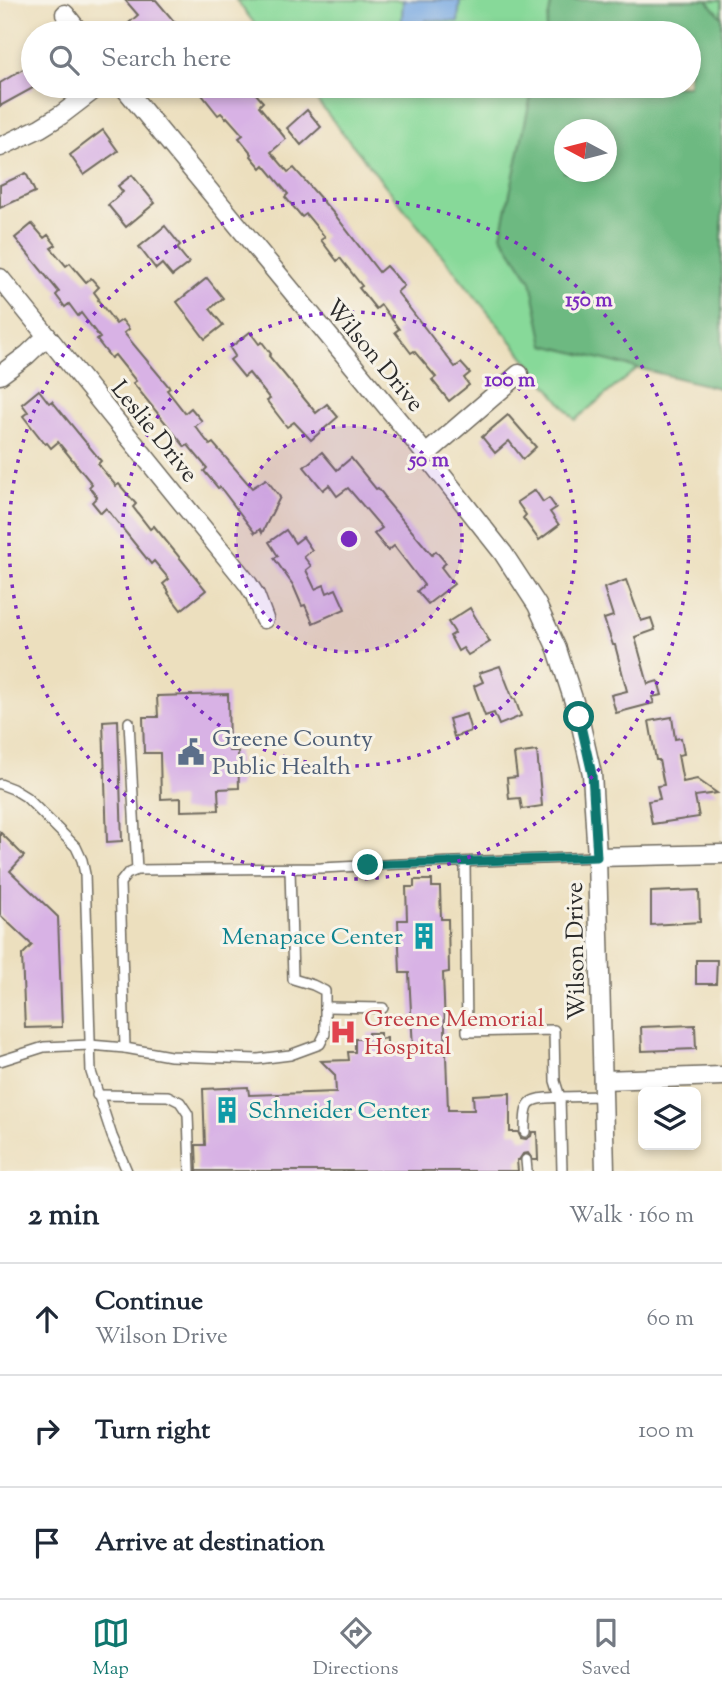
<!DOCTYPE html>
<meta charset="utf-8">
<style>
body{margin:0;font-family:"Sorts Mill Goudy",serif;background:#f2f2f3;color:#1f2937}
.controls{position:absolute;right:21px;bottom:21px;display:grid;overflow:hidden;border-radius:10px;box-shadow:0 4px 10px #0003}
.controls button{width:63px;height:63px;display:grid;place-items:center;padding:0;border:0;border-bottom:2px solid #e0e1e3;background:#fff;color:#1f2937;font:35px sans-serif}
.compass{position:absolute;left:554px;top:119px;width:63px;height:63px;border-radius:50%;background:#fff;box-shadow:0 4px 10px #0003;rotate:277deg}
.stop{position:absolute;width:21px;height:21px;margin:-16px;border:5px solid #0f766e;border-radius:50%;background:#fff}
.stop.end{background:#0f766e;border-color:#fff;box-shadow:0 2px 7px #0008}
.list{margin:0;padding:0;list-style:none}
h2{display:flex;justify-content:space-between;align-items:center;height:91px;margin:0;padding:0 28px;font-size:30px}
h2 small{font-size:23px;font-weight:400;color:#747a83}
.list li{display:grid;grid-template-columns:46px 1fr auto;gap:21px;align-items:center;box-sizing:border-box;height:112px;padding:0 28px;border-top:2px solid #e0e1e3}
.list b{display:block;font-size:26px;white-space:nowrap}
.list p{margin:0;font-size:23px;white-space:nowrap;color:#747a83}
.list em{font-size:23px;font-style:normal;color:#747a83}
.icon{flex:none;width:38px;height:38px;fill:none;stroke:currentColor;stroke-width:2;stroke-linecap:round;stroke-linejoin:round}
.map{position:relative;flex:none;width:722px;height:1171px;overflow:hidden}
.search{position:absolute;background:#fff;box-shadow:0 4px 10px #0003;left:21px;right:21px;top:21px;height:77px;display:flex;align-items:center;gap:18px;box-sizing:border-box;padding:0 24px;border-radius:38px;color:#747a83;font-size:26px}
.sheet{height:427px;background:#fff}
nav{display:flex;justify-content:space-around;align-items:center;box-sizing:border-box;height:98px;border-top:2px solid #e0e1e3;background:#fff;font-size:19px;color:#747a83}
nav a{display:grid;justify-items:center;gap:4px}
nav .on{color:#0f766e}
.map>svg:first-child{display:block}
.green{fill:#87d999;stroke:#598262;stroke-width:2;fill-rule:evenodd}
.forest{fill:#6db981;stroke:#4c7256;stroke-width:2;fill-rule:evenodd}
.water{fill:#77a8e2;stroke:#516a86;stroke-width:2}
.building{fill:#d8b2e5}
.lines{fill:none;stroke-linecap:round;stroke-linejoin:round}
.service-casing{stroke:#6f6a5e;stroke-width:12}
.minor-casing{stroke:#6f6a5e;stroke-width:21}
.service{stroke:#fff;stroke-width:9}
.minor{stroke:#fff;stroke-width:18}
.route{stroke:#0f766e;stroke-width:9}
.ring{fill:none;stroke:#7b2cbf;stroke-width:3.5;stroke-dasharray:3.5 7}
.labels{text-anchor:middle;stroke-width:6;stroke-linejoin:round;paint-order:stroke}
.street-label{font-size:24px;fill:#2b2b2b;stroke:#f7f3e8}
.service-label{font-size:24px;fill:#4e5e75;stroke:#f7f3e8;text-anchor:start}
.culture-label{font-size:24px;fill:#0d838f;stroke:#f7f3e8;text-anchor:end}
.health-label{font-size:24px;fill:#be3a42;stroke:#f7f3e8;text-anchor:start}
.centre{fill:#7b2cbf;stroke:#f7f3e8;stroke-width:3.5}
.ring-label{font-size:21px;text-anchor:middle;font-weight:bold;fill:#7b2cbf;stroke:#f7f3e8;stroke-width:6;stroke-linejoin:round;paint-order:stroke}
</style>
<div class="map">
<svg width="722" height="1171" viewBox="0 0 722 1171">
<rect width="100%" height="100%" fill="#f7f3e8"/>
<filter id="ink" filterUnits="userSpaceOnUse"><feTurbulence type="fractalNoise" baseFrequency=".0143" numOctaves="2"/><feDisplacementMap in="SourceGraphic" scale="14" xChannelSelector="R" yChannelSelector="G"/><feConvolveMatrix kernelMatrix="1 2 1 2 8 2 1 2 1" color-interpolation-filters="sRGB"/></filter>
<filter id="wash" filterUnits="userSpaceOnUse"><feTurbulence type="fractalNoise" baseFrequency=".00686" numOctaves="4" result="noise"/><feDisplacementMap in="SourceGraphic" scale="28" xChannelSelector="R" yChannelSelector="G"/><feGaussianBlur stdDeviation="1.57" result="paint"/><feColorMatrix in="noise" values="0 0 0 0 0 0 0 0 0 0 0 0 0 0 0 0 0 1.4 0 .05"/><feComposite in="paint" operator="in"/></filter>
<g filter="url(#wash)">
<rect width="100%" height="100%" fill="#ecdfbe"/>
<path class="green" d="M236 0H722V298L575 420 305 86H689V33H262ZM564 130H606V172H564Z"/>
<path class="forest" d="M552 0H707L722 17V389L544 345 531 281 501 235 533 86H689V33H545ZM564 130H606V172H564Z"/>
<polygon class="water" points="403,0 460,0 458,22 426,20 425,33 401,33"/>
<g id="blocks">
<g class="building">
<polygon points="125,0 156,0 184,33 129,33 124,27 138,15"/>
<polygon points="33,63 33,88 0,106 0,83"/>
<polygon points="195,86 249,86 263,102 259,106 286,139 271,152 288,172 294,168 335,215 379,272 386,266 395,276 395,275 404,286 397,292 455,367 461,363 470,373 464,378 469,385 449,401 432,380 436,377 414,351 411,353 395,332 399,329 381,305 376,309 359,288 362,286 340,258 337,261 321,240 325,237 306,214 302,217 285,197 288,194 264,165 261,168 251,156 252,154 239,138 243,135 227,117 226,118 221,113 218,115"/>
<polygon points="307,110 321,127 301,145 287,128"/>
<polygon points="103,130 118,151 84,175 70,155"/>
<polygon points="26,173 35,192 0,208 0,185"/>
<polygon points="132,175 155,203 126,227 108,205 123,192 118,186"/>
<polygon points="32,224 44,238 48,235 56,245 51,248 66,266 70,263 86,282 91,278 99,287 94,292 99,299 98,300 116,324 122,320 129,329 124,333 170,388 167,390 185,413 191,408 202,421 195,426 210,445 213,443 252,488 266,479 280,497 262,533 260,529 255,533 220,487 218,488 204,471 207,468 188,445 185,447 133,383 136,381 115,355 111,358 97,340 100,338 81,313 78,316 69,304 65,307 56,295 59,292 15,238"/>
<polygon points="165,226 180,245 177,248 189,263 172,276 162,264 156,269 139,247"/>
<polygon points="207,278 223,298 210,309 223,325 205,339 177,302"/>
<polygon points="250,332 259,344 262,342 271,354 269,356 316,413 327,404 338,417 311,440 294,422 287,427 267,401 270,399 249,373 244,377 230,360 235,356 230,348"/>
<polygon points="39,390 49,403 52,401 101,461 98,464 116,486 119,484 136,504 133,507 150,529 154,526 206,590 181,610 168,593 169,592 163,584 169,579 154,561 151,564 106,508 101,513 92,502 97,497 89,487 92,484 58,442 51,448 47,443 45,444 23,416 28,412 22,404"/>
<polygon points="508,415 536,447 523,459 509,441 495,453 482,437"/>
<polygon points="322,452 337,470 351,458 376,489 378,488 385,497 384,498 432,555 436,551 446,563 441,567 454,584 428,604 417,591 424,585 394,546 388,551 374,534 382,528 348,488 337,496 329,485 323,490 304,467"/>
<polygon points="535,490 543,502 549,498 556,508 550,512 559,525 539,540 523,518 526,515 517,502"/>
<polygon points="286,530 295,543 303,537 312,550 304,557 311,566 306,570 315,589 324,585 327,593 336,589 345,609 313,623 305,605 302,606 293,585 274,558 278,556 269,542"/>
<polygon points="626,580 641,621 651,618 655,630 635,637 648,684 658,681 662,695 652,697 654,703 616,713 611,695 627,691 615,645 613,645 604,619 613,616 604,588"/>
<polygon points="470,608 490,642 468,655 463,648 458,651 450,636 455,633 448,622"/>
<polygon points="500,666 513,699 515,699 521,716 499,725 494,713 485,716 474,686 483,682 479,673"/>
<polygon points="228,694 229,751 238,751 239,788 218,789 219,810 181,811 181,798 161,799 160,753 144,753 143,717 158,717 157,696"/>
<polygon points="466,714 471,731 454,737 449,719"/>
<polygon points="672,717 675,739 681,738 684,754 678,755 683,782 697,779 717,793 695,796 699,817 652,824 648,801 660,799 657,786 664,785 659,760 656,760 649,721"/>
<polygon points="118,720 122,841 107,842 103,721"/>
<polygon points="537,751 542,806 522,809 520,798 509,799 507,778 517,777 514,754"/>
<polygon points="0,832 24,856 10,871 58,917 62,1027 25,1028 22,955 32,945 0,915"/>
<polygon points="414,880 432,880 432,887 440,887 441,919 448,919 449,972 443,973 448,1110 474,1110 473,1095 510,1093 510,1132 518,1132 521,1138 526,1139 531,1136 532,1132 537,1132 538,1160 533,1160 528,1153 523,1154 519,1160 517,1160 518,1171 197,1171 196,1145 205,1145 203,1089 248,1087 249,1095 336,1092 335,1075 321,1061 349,1060 348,1052 355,1052 355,1039 368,1039 368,1033 380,1033 380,1039 387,1038 387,1050 413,1049 409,973 400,973 398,920 407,920 406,887 414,887"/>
<polygon points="699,890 700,922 651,925 651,892"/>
<polygon points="696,960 717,960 716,984 696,984"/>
<polygon points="695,1025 696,1049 642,1051 641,1027"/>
</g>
</g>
</g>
<g filter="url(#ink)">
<use href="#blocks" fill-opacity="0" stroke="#6f6a5e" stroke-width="2"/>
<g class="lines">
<defs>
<g id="service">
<polyline points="129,722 137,870"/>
<polyline points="0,784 13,789 26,797 76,847 82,860 85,874 91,1072 112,1136 127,1171"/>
<polyline points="465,862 467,1032 554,1030 555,1081 560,1097 603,1096"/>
<polyline points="325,1007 383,1008"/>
<polyline points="125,1048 120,883 127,874 137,870 321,868 401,864 597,857"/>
<polyline points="0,1061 44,1047 90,1045 125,1048 170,1056 258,1059 290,1055 320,1044 325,1034 325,991 313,985 293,979 290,869"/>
<polyline points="97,1095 168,1096 180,1102 188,1114 190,1171"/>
<path d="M525 1132C525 1098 528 1099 560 1097L562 1171"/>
<polyline points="526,1160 527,1171"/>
</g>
<g id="minor">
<polyline points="65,14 80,33"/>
<polyline points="123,86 407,431 503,553 537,605 557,649 579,717 592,774 597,857 605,1171"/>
<polyline points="0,147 40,128 61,115 99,86"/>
<polyline points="0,278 248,584 255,595 264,619"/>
<polyline points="0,375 27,355 47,336"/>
<polyline points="425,455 519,374"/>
<polyline points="597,857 722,854"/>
<polyline points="603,1080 722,1076"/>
</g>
</defs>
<use href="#service" class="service-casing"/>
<use href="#minor" class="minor-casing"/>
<use href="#service" class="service"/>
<use href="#minor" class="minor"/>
</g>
</g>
<g class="lines" filter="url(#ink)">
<polyline class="route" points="368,865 597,857 592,774 579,717"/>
</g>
<circle cx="349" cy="539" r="113" fill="#7b2cbf" fill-opacity=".12"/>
<g class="ring">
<circle cx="349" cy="539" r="113"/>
<circle cx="349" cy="539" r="227"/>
<circle cx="349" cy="539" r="340"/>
</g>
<defs>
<symbol id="civic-bare" viewBox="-9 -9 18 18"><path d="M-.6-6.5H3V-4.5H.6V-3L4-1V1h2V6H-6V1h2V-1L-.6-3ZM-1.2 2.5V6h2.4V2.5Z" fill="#5c6f8a" stroke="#f7f3e8" stroke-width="2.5" paint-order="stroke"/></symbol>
<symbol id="building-bare" viewBox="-9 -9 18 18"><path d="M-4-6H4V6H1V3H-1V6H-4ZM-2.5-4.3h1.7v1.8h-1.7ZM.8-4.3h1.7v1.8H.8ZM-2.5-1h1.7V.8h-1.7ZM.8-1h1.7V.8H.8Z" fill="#0f9aa8" stroke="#f7f3e8" stroke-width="2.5" paint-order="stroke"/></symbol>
<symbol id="hospital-bare" viewBox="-9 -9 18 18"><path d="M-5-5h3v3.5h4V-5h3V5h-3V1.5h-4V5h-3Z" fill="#e0444e" stroke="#f7f3e8" stroke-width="2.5" paint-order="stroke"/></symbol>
</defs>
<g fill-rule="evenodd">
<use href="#civic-bare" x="172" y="733" width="38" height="38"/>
<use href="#building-bare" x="405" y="917" width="38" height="38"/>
<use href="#hospital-bare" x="324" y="1013" width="38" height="38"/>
<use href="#building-bare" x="208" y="1091" width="38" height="38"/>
</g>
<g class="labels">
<g class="street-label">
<text transform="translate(375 355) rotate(50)" y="8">Wilson Drive</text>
<text transform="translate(155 431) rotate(51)" y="8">Leslie Drive</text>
<text transform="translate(575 951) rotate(-91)" y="8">Wilson Drive</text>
</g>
<g class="service-label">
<text x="212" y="746">Greene County<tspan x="212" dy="28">Public Health</tspan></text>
</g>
<g class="culture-label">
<text x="403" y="944">Menapace Center</text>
<text x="248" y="1118" text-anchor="start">Schneider Center</text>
</g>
<g class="health-label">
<text x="364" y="1026">Greene Memorial<tspan x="364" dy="28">Hospital</tspan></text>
</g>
</g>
<circle cx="349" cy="539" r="10" class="centre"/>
<g class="ring-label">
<text x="589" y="306">150 m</text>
<text x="510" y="386">100 m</text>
<text x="429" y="466">50 m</text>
</g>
</svg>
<div class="controls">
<button><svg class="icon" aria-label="layers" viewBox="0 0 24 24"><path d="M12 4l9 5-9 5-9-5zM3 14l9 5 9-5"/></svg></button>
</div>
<svg class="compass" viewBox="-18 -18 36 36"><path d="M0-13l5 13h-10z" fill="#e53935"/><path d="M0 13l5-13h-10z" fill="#747a83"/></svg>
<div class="stop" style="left:579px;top:717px"></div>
<div class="stop end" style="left:368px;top:865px"></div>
<div class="search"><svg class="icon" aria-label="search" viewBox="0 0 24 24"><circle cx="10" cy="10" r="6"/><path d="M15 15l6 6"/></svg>Search here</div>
</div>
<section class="sheet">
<h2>2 min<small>Walk · 160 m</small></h2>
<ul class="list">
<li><svg class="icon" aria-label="ahead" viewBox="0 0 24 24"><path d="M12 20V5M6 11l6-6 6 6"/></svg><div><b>Continue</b><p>Wilson Drive</p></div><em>60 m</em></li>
<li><svg class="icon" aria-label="right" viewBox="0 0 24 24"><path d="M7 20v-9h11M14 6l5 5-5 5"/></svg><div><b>Turn right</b></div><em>100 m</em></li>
<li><svg class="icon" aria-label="arrive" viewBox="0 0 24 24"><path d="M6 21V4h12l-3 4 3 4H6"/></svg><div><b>Arrive at destination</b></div></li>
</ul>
</section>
<nav>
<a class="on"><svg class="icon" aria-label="map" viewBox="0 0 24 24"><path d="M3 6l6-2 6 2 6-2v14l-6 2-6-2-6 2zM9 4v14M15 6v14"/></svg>Map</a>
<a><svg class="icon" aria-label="directions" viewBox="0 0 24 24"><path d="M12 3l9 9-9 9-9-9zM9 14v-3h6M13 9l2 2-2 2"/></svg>Directions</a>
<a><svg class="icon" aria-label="saved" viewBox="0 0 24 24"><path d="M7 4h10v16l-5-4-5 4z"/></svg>Saved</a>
</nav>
